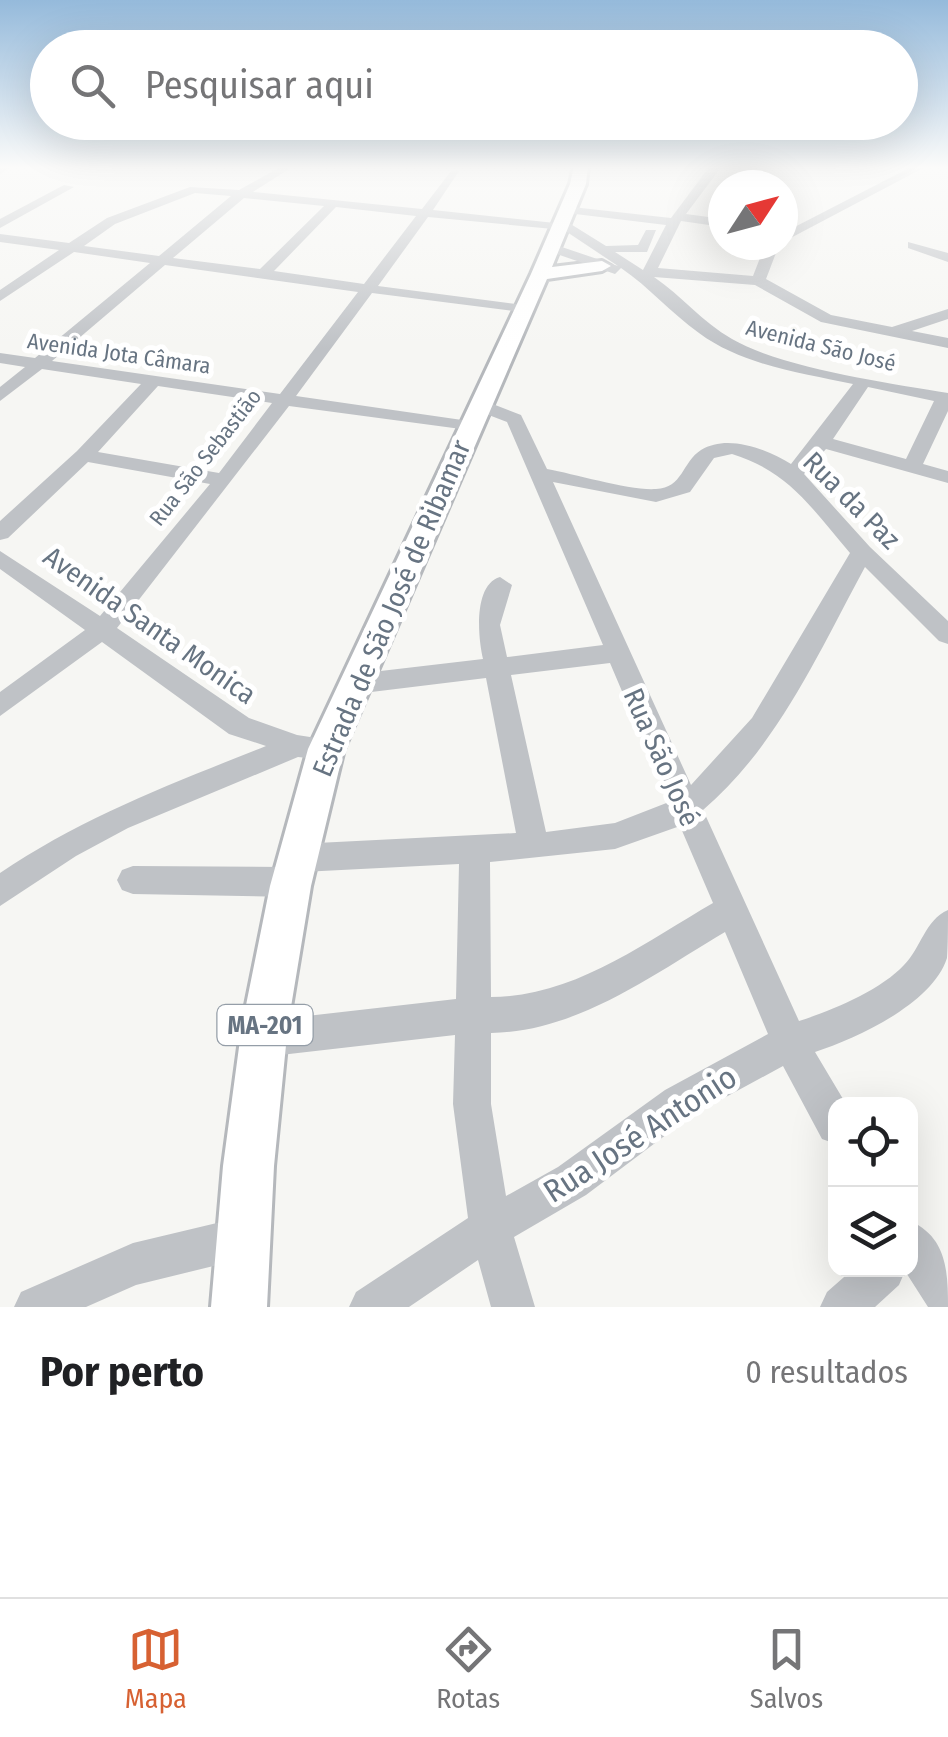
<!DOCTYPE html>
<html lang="pt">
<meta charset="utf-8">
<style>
body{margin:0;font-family:"Fira Sans Condensed",sans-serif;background:#f6f6f6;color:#202124}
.controls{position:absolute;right:30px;bottom:30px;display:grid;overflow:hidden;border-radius:20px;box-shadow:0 10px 40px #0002}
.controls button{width:90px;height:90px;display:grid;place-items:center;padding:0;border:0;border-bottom:2px solid #e0e0e0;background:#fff;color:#202124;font:50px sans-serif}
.compass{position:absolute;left:708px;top:170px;width:90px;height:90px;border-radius:50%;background:#fff;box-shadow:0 10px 40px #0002;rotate:54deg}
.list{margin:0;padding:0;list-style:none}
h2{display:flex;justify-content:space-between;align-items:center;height:130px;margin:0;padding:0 40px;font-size:42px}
h2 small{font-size:32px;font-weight:400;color:#757577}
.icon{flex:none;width:55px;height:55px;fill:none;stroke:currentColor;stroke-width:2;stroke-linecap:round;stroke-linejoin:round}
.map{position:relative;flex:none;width:948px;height:1307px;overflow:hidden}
.search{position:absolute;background:#fff;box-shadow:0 10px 40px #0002;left:30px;right:30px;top:30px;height:110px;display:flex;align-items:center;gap:25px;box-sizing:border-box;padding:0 35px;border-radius:55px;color:#757577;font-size:38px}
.sheet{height:290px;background:#fff}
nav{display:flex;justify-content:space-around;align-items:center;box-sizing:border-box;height:140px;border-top:2px solid #e0e0e0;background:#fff;font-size:28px;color:#757577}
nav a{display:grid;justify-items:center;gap:5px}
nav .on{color:#d76132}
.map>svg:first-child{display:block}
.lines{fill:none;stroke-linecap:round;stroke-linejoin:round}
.major-casing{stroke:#b5b8bc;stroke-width:6}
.minor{fill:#bfc2c6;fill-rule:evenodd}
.major{fill:#fff;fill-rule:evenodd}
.labels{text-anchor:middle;stroke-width:10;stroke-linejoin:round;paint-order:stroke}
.far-street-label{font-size:22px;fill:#677482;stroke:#fff}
.shield{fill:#fff;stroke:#959ea8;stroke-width:2.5}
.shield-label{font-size:25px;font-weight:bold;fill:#677482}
.street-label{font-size:28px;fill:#677482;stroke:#fff}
.near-street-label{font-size:32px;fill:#677482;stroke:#fff}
</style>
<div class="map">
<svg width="948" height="1307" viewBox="0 0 948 1307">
<rect width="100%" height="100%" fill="#f6f6f3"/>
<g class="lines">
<defs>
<polygon id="major" points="574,166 588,166 586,184 552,267 602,261 611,266 602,271 547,279 344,749 311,886 288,1025 274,1166 267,1307 211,1307 223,1166 242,1025 270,886 308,749 531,274 570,184"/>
</defs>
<use href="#major" class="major-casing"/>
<g class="minor">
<polygon points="0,166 8,166 10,168 0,174"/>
<path d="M282 166 289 169 253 192 422 209 451 171H459L433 210 555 223 561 218 606 246 638 245 646 230H656L647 252H615L643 270 666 225 567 213 563 206 671 218 710 166H722L686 214 723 219V227L681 221 658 268 753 276 765 245H779L766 279 831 315 892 327 948 309V319L912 331 948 338V348L821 322 755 285 654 277C682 296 702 322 732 339 782 368 889 383 948 393V411L923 464 948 471V483L826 449 804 474 870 547 948 621V644L939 641 865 567C819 652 777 747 703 810L799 1021C831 1011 881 990 904 965 921 948 925 920 948 910 948 924 948 945 947 958 933 1003 858 1038 815 1052L846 1104H836V1144L822 1139 783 1066 691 1116 586 1195 514 1237 535 1307H491L478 1260 409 1307H349L356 1292 468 1218 453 1104 455 1035 263 1057 250 1052 245 1039 250 1026 263 1021 456 999 459 864 302 872 307 882 302 892 291 897 133 894 122 890 117 880 122 870 133 866 286 867 282 858 286 848 297 844 516 833 486 678 355 694 346 691 342 684 346 677 355 674 483 659C478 638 473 585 500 577L512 585 500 625 507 657 603 645 507 422 473 409V401H485L521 415 547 469C575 474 631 491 656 489 683 488 682 462 701 450 728 433 768 450 791 464L853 384C801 373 742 365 699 333 671 313 649 287 621 268L615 274 545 250 543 247 550 243 618 266 564 230 428 217 378 286 524 305 532 310 529 313 372 293 296 396 469 421 476 423V431L289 406 117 628 249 718 297 735 336 741 340 749 336 757 326 760 298 757 128 828 76 856 0 906V873C83 817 173 783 266 746L229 734 102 642 0 716V692L85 630 0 569V551L100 616 210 484 88 462 8 538 0 540V521L77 451 141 384 42 369 0 401V387L25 367 0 363V353L35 358 150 263 74 252 0 301V290L59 250 0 242V234L69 243 107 218 190 187 239 190ZM195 193 231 196 159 256 84 246 115 224ZM244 198 324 206 260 269 173 258ZM336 207 416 216 364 284 274 271ZM165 265 358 292 280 394 52 361ZM158 386 272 403 219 473 98 452ZM868 387 934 401 906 459 833 439ZM732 454C790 472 812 509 850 553L752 718 691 785 553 482 656 502 690 492 714 458ZM610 663 669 802 615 823 546 832 511 675ZM680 826 713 903C644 943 573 997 491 997L490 862 615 849ZM725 932 768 1034 665 1090 558 1167 506 1196 491 1104V1033C577 1032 654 974 725 932Z"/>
<polygon points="913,166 927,166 783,242 783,233"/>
<polygon points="64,185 74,187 0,228 0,219"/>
<polygon points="908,242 948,253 948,262 908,248"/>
<polygon points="242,1217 257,1223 263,1238 257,1253 242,1259 136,1285 86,1307 14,1307 21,1292 133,1243"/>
<path d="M910 1221C947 1237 948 1272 948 1307H928L905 1271 899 1285 875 1307H820L827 1292 852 1270H910Z"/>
</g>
<use href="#major" class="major"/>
</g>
<linearGradient id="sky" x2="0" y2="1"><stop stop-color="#95badb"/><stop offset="0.48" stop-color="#fbfbfa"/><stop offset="1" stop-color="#fbfbfa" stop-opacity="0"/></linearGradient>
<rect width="948" height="349" fill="url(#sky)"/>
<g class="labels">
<g class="far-street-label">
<text transform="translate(821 345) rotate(14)" y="8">Avenida São José</text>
<text transform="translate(119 353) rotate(8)" y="8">Avenida Jota Câmara</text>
<text transform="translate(205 457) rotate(-52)" y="8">Rua São Sebastião</text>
</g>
<rect class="shield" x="217.5" y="1005" width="95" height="40" rx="8"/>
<g class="shield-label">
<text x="265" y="1034">MA-201</text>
</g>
<g class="street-label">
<text transform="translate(852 500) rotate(45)" y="10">Rua da Paz</text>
<text transform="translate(391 608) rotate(-67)" y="10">Estrada de São José de Ribamar</text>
<text transform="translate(150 625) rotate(35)" y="10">Avenida Santa Monica</text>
<text transform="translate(662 757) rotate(66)" y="10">Rua São José</text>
</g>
<g class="near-street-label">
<text transform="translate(640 1134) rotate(-33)" y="11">Rua José Antonio</text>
</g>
</g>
</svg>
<div class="controls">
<button><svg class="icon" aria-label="locate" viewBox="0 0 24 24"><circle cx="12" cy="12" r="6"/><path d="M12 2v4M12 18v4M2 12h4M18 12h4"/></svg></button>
<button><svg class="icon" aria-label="layers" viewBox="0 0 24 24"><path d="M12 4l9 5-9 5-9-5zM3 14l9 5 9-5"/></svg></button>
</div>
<svg class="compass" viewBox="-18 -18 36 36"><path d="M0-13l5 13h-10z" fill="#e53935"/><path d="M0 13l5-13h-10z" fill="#757577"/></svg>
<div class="search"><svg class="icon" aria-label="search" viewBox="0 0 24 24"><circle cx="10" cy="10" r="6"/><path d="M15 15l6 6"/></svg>Pesquisar aqui</div>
</div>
<section class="sheet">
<h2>Por perto<small>0 resultados</small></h2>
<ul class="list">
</ul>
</section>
<nav>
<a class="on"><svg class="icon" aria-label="map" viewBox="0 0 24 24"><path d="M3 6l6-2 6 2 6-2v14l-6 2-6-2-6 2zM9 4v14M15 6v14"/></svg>Mapa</a>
<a><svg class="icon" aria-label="directions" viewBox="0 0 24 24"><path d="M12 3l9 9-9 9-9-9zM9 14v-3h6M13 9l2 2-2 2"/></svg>Rotas</a>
<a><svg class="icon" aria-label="saved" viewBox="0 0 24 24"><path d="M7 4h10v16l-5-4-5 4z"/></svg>Salvos</a>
</nav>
